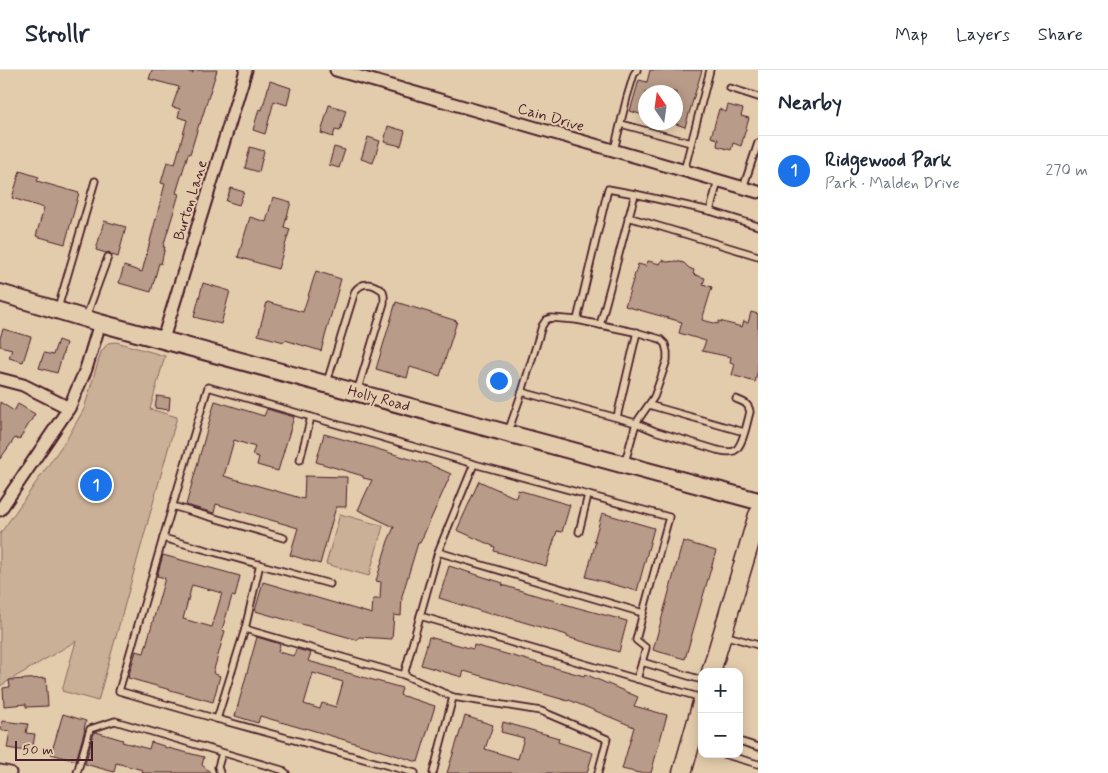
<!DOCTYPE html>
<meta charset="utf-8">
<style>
body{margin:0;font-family:Mynerve,sans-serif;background:#f6f6f7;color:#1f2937}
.controls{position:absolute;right:15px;bottom:15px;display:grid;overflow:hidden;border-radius:10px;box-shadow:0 2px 12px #0003}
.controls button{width:45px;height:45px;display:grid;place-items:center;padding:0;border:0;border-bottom:1px solid #e0e1e3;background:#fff;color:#1f2937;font:25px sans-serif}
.compass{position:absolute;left:638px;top:15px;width:45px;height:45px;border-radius:50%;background:#fff;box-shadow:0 2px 12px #0003;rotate:347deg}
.scale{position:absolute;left:15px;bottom:12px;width:78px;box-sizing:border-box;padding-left:5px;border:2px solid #4a1f2b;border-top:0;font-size:14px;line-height:18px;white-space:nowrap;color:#4a1f2b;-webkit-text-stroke:4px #e3ccac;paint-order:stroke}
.you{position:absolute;left:498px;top:310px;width:18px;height:18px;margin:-12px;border:4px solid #fff;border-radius:50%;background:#1a73e8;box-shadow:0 0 0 8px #1a73e833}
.badge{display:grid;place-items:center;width:32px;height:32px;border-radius:50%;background:#1a73e8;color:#fff;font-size:16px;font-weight:700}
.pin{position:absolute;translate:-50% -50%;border:2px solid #fff;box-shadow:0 1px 5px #0006}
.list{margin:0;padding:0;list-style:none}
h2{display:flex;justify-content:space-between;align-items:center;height:65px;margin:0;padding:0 20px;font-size:21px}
h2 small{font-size:16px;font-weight:400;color:#747a83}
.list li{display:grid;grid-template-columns:32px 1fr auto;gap:15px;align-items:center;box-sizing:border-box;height:70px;padding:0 20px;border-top:1px solid #e0e1e3}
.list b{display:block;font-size:19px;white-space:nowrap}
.list p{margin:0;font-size:16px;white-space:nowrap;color:#747a83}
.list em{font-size:16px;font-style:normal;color:#747a83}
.map{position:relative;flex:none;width:758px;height:703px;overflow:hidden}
header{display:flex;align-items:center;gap:30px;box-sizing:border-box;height:70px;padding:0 25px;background:#fff;border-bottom:1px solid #e0e1e3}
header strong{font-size:24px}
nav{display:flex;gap:28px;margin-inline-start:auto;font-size:18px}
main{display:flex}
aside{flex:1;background:#fff}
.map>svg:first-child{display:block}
.green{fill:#cab097;stroke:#8a6861}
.building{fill:#b89b88;stroke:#4a1f2b;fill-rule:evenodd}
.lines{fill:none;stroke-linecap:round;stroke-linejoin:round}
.lane-casing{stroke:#4a1f2b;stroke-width:9}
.street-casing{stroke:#4a1f2b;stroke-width:15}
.secondary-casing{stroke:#4a1f2b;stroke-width:20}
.primary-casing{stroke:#4a1f2b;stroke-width:21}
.lane{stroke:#e3ccac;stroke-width:5.5}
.street{stroke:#e3ccac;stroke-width:11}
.secondary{stroke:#e3ccac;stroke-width:16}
.primary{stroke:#e3ccac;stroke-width:18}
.labels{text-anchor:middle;stroke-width:4;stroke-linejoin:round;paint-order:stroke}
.street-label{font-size:15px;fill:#4a1f2b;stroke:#e3ccac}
</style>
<header>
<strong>Strollr</strong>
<nav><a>Map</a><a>Layers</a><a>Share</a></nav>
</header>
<main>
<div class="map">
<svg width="758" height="703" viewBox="0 0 758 703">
<rect width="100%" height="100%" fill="#e3ccac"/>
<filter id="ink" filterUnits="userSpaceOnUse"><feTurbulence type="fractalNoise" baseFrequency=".02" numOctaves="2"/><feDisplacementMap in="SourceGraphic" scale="10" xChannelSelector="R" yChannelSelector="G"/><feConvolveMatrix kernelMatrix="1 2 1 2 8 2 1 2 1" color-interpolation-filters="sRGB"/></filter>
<g filter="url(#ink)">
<g class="green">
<polygon points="116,272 165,286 150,339 177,347 98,631 62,621 76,571 0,616 0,464 68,367 84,339 101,282 108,273"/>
<polygon points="340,444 383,456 369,506 326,494"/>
</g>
<g class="building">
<polygon points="152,0 183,0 193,3 193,0 217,0 200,54 199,54 190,84 188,84 176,123 179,124 163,177 165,177 161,194 159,193 151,222 119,213 124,196 142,202 165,114 161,113 167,92 175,94 187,50 178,47 180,39 172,37 179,17 149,9"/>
<polygon points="650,0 702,0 685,57 676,54 676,22 646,22 646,46 630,41 639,10 647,12"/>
<polygon points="270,11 291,18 287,35 274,31 265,64 253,60 259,39 262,40"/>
<polygon points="329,35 346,40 340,61 335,60 333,67 321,63"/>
<polygon points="728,35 743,39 741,46 749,48 741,76 733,73 731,80 717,76 718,69 711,67 719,39 726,42"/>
<polygon points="388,56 405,61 401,76 384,72"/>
<polygon points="368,67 380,71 373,93 361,89"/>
<polygon points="250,77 264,81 259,102 245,98"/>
<polygon points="334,77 345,80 339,98 329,95"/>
<polygon points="20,101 39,107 37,111 79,123 65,174 36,166 44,138 12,128"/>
<polygon points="231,118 244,122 239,135 226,131"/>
<polygon points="273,127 291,132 284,157 290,159 278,199 238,187 250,147 266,152"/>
<polygon points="104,151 126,157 118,187 112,185 109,182 106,183 96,180"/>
<polygon points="662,190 667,192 676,191 684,193 689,198 694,200 693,204 705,208 703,214 712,217 702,250 718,254 719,251 742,257 744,251 748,253 751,242 758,244 758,300 755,312 732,305 735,294 730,292 731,287 702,281 706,271 679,263 682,252 625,236 638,194 646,196 648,191 660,194"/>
<polygon points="316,201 341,209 321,281 285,270 284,272 258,265 267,232 303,242"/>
<polygon points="203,213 230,221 221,254 194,247"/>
<polygon points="396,232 457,251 440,306 410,297 407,308 376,299"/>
<polygon points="3,259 31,267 23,292 9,288 12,279 0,276 0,268"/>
<polygon points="58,270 66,273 57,303 39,298 44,283 53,285"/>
<polygon points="157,326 170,328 169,340 155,338"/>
<polygon points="215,331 264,346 267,339 294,347 278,401 257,395 259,387 252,385 255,377 234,370 224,406 304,429 305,406 347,407 346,437 336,437 320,494 290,485 298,458 216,434 214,443 186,435"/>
<polygon points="0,332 14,341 18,334 35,344 19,370 15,368 0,389"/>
<polygon points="324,364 371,377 423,393 424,392 451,404 420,473 418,473 402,526 401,546 394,545 392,569 359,567 358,570 255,541 263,512 372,544 373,529 380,529 381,512 376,511 388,471 394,457 358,440 372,410 363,408 363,406 316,392"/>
<polygon points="479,411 516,428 518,420 570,435 562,462 557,461 546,496 494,481 495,477 457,460"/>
<polygon points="602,443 654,458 637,521 586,507 596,471 594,471"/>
<polygon points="683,471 716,481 685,589 653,580"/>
<path d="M163 485 240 506 235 527 232 526 222 560 225 561 213 603 220 606 213 632 128 608 136 581 144 583 165 508 157 506ZM192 515 222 523 212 557 183 549Z"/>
<polygon points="449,496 503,513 502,515 575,537 627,551 619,582 567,567 567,565 493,543 493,545 439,528"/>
<path d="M257 567 280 574 278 582 294 586 296 579 311 583 308 591 337 599V600L402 618 400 625 435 636 418 692 305 658V659L260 646 258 653 235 646ZM313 603 343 612 336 637 322 633 320 639 304 634Z"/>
<polygon points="429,567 473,579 474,575 584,606 585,604 638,627 634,636 667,645 651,703 639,703 622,699 634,657 569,630 568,631 464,601 462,607 421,595"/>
<polygon points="46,608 48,636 26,637 26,634 4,636 3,618 10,617 9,610"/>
<polygon points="63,644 86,651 84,659 85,659 76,691 51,684"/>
<polygon points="465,646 493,655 485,679 518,689 524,668 501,662 503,652 559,668 558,672 593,683 587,703 447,703"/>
<polygon points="2,651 28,654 26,663 35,664 32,682 7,678 10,661 1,660"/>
<polygon points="96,662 123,670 122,672 149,679 151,672 164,676 164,677 204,687 202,695 211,703 142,703 143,700 116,693 114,702 85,694 94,663"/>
</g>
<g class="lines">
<defs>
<g id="lane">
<polyline points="730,18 758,27"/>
<polyline points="621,54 691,73"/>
<polyline points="614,80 627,27 634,4 637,0"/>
<polyline points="684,101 710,0"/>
<polyline points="743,118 758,73"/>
<polyline points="710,141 758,156"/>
<polyline points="628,147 758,186"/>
<polyline points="58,238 95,111"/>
<polyline points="86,247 108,187"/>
<polyline points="577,250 608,119 635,124"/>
<polyline points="600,255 635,124 710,141 718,111"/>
<path d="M327 312 355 221C363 210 374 214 383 221L384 226V233L357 322"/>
<path d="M522 322 636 353 655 361 717 380C722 381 728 383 734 381 743 377 747 352 750 342 749 334 744 332 736 329"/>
<polyline points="649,335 744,362"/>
<polyline points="617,347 637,262"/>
<polyline points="508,362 522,322 542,256 546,250 551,248 577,250 639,263 660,269 665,274 667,282 667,290 658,316 654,327 636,353 625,392"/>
<polyline points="300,390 311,347"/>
<polyline points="172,436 284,468"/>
<polyline points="579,462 588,425"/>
<polyline points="163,468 208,317 474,394"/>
<polyline points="330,514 163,468 119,621 217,649 245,559 404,605 420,546 702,628"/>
<polyline points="420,546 438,482 643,543 669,447 474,394 438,482"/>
<polyline points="245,559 260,494"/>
<polyline points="724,565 758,575"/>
<polyline points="642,592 646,578 636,570 643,543"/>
<polyline points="404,605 453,627 541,641 607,669 598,703"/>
<polyline points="637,609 642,592 702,610"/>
<polyline points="217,649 415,703"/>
<polyline points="739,671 758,677"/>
<polyline points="723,684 758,694"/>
<polyline points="77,703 90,659 115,651 282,700 286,703"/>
<polyline points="220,703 218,697 222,683"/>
<polyline points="433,703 453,627"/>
</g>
<g id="street">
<polyline points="336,0 758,122"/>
<polyline points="163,269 246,0"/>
<polyline points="0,309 23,315 69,338"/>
<polyline points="0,440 69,338 86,299 100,253"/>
<polyline points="0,701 10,703"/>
</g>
<polyline id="secondary" points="0,223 100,253 758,431"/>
<g id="primary">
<polyline points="711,602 758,445"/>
<polyline points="682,703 702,633"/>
</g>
</defs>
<use href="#lane" class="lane-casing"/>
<use href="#street" class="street-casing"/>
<use href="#secondary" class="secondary-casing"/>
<use href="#primary" class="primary-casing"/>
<use href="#lane" class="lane"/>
<use href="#street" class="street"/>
<use href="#secondary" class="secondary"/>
<use href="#primary" class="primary"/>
</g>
</g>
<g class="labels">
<g class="street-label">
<text transform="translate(551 47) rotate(16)" y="5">Cain Drive</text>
<text transform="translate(190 130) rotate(-73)" y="5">Burton Lane</text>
<text transform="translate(379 328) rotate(15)" y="5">Holly Road</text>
</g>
</g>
</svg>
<div class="controls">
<button>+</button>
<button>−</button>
</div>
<svg class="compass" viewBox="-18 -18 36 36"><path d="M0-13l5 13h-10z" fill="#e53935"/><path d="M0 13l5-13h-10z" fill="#747a83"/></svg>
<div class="scale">50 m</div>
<div class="you"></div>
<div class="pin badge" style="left:96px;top:415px">1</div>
</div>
<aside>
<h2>Nearby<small></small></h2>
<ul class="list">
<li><span class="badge">1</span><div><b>Ridgewood Park</b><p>Park · Malden Drive</p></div><em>270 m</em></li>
</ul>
</aside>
</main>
